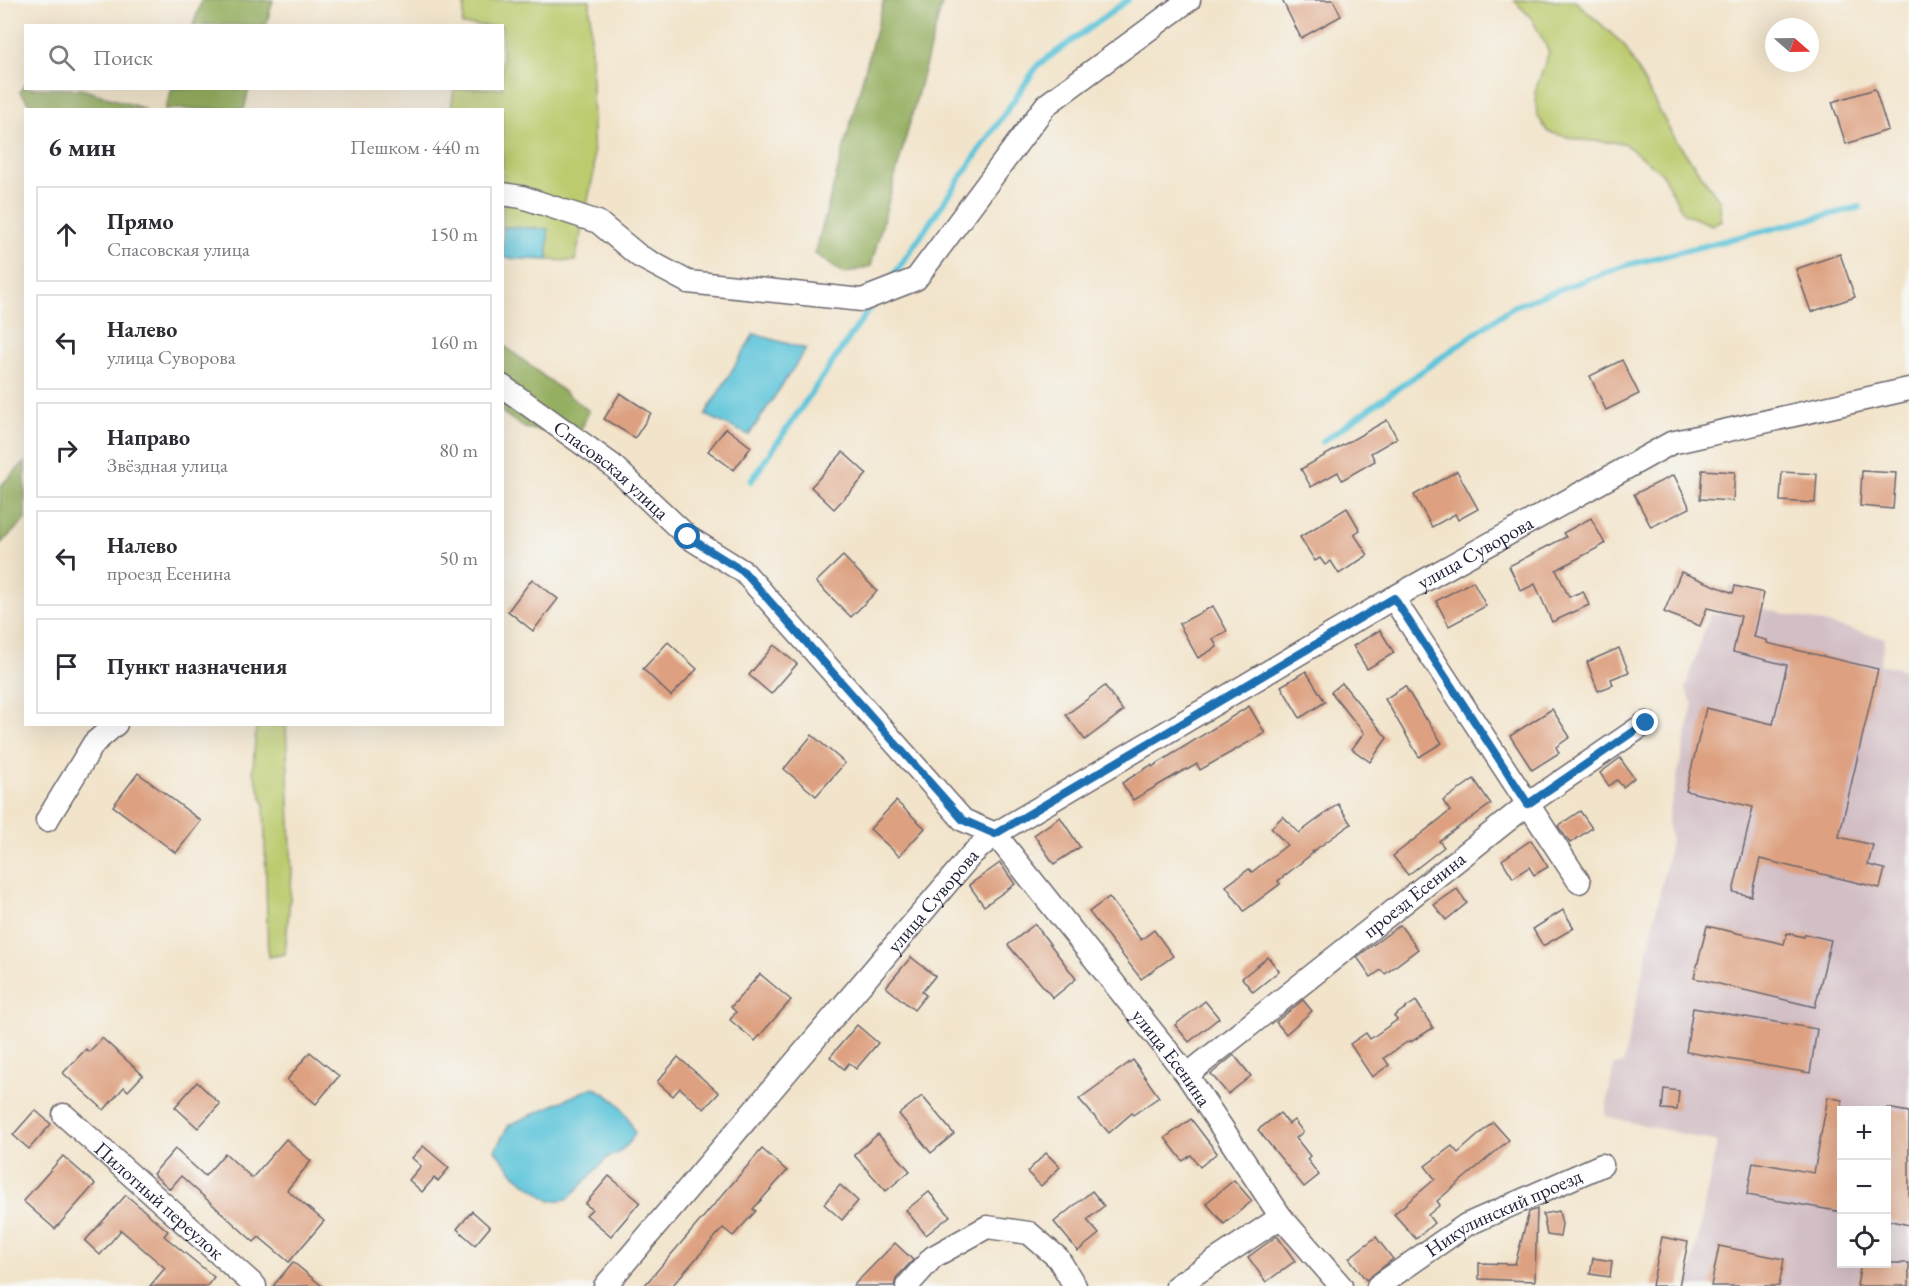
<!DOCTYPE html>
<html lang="ru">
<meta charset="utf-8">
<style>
body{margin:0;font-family:"EB Garamond",serif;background:#f7f7f7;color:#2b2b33}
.controls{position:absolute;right:18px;bottom:18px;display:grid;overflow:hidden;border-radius:0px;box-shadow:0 6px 24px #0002}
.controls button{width:54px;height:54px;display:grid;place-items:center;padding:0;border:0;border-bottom:2px solid #e1e1e2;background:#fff;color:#2b2b33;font:30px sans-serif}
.compass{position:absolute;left:1765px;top:18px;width:54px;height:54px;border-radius:50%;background:#fff;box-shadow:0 6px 24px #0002;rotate:110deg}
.stop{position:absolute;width:18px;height:18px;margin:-14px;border:4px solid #1f6fb2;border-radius:50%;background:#fff}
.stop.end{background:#1f6fb2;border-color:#fff;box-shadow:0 2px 6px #0008}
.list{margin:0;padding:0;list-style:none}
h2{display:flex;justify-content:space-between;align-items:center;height:78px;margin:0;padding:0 24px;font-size:26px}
h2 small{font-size:20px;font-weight:400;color:#7c7c81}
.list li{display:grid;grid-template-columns:39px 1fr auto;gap:18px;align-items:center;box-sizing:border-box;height:96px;margin:0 12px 12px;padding:0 12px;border:2px solid #e1e1e2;border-radius:0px}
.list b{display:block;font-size:22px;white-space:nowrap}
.list p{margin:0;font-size:20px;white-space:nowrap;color:#7c7c81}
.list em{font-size:20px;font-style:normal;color:#7c7c81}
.icon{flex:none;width:33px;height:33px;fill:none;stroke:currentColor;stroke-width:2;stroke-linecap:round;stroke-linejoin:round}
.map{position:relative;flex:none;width:1909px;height:1286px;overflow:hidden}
.search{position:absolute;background:#fff;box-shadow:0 6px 24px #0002;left:24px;top:24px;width:480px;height:66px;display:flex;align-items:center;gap:15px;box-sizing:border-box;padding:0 21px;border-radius:0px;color:#7c7c81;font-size:22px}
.panel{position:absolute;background:#fff;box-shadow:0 6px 24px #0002;left:24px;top:108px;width:480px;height:618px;border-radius:0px}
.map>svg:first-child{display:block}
.industrial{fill:#d2bec5;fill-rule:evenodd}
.green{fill:#bccb6e;stroke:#6f7654;stroke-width:1.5}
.forest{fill:#95af61;stroke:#5c684e;stroke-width:1.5}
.water{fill:#5dc5da;stroke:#40748a;stroke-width:1.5}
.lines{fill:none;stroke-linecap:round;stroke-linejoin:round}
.stream{stroke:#5dc5da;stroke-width:6}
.building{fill:#dda080}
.street-casing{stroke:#6b666d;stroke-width:25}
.street{stroke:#fff;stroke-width:22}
.route{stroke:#1f6fb2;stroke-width:8}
.labels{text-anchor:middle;stroke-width:4.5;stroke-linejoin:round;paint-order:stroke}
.street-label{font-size:20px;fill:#22223b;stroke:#f6f6f2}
</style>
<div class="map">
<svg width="1909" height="1286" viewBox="0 0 1909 1286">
<rect width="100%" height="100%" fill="#f6f6f2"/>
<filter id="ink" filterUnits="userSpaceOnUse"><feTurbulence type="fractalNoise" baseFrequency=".0167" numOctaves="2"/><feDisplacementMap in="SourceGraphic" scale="12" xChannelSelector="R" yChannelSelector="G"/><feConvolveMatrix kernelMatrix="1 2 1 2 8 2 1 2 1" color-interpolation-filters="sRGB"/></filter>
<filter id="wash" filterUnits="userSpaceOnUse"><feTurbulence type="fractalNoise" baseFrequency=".008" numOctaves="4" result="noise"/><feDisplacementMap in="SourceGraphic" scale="24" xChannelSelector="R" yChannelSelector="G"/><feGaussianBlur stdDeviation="1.35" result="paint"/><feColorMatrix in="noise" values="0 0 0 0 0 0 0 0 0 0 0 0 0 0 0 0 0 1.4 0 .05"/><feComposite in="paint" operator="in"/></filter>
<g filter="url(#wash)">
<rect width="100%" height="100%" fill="#f2e4cb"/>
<path class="industrial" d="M1730 585 1764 593 1761 608 1885 638 1880 664 1909 671V1286H1688L1717 1142 1605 1116 1614 1065 1623 1064 1671 841 1668 819 1693 704 1685 688 1710 614 1723 613ZM1842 1110H1886V1264H1842Z"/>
<g class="green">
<polygon points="465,0 590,0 594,172 575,261 548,260 548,229 503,227 502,110 451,110 454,89 502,88 502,26 462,25"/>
<polygon points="1514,0 1574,0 1624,45 1673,136 1720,201 1721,220 1712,225 1684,214 1661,172 1623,143 1581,140 1548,132 1537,115 1535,91 1549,52 1532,19"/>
<polygon points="256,725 286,725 292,874 285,954 268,957 264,804 253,771"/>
</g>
<g class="forest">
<polygon points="202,0 273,0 266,25 193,25"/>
<polygon points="884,0 943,0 871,266 844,274 815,254"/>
<polygon points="25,84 26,88 81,89 145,109 34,109 20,92"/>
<polygon points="172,89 172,88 249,89 244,109 165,109"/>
<polygon points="502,344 589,411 578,437 525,428 503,413"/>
<polygon points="25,462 25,520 0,544 0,486"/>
</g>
<g class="water">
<polygon points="503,227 548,229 548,260 503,258"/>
<polygon points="754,334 806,349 749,435 705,415"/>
<path d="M593 1087C618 1100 624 1107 635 1133L630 1142 618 1153 607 1158 568 1199 550 1201 516 1176 495 1150 509 1125Z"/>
</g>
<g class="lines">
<g class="stream">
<polyline points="889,282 1038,65 1128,0"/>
<polyline points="1322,442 1514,306 1627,265 1860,207"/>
<polyline points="751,481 874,302"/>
</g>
</g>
<g id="blocks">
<g class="building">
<polygon points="1282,0 1333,0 1341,16 1301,38"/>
<polygon points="1875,89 1888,130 1846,144 1832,102"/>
<polygon points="1840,254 1855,297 1811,312 1796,269"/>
<polygon points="1622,360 1639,394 1606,410 1590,376"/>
<polygon points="620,393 651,413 635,438 604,419"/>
<polygon points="1387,420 1397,438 1371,453 1375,461 1342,480 1338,472 1311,487 1301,469"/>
<polygon points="726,428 751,447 734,470 708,451"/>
<polygon points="843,452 867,474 834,509 811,487"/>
<polygon points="1702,470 1735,472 1733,501 1700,499"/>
<polygon points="1457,471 1478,509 1458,520 1455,514 1432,527 1414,495"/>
<polygon points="1862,471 1896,473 1893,509 1860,506"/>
<polygon points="1782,472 1817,474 1815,503 1780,501"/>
<polygon points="1674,475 1690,508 1651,527 1634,494"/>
<polygon points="1347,508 1360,530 1354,534 1368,555 1339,574 1331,561 1325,565 1320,558 1315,561 1300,537"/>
<polygon points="1591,518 1605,544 1556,570 1569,597 1583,591 1589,605 1552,622 1535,584 1521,591 1509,566 1566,537 1563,533"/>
<polygon points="843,556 877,591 851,617 816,582"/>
<polygon points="1681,572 1733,593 1735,586 1764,593 1754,637 1767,640 1767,643 1878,669 1839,837 1873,845 1868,865 1885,869 1880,888 1760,859 1751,896 1733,892 1753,807 1686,791 1706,708 1773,724 1787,665 1733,652 1741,616 1707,608 1700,626 1664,612"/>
<polygon points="532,579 558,599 533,631 508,611"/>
<polygon points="1473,581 1486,606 1449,626 1436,601"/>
<polygon points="1213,606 1227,631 1213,639 1217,647 1198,658 1179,624"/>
<polygon points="1380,630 1394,653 1367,669 1353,646"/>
<polygon points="668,642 697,669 671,696 643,669"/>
<polygon points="774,645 797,664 771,694 749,675"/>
<polygon points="1619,648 1629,672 1611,679 1613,685 1598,691 1587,662"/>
<polygon points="1306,671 1325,702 1300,718 1281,686"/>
<polygon points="1342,683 1387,738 1370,762 1352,749 1364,733 1331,692"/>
<polygon points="1105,686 1123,711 1085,740 1066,715"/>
<polygon points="1405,686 1425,719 1426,718 1442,743 1419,757 1385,699"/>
<polygon points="1249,706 1265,733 1200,770 1197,764 1187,770 1186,769 1133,800 1122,783 1151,765 1152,767"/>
<polygon points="1552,709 1570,737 1556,747 1559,753 1532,770 1510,736"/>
<polygon points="812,735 845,763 816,796 784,769"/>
<polygon points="1620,758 1634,778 1623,787 1617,780 1609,786 1600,773"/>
<polygon points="138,773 201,821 176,853 113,806"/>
<polygon points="1474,779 1491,804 1439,841 1444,847 1408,875 1393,856 1450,811 1443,801"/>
<polygon points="896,801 925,828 899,856 870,829"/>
<polygon points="1338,804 1351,824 1312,852 1313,853 1278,881 1280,884 1244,911 1226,886 1249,869 1252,872 1287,845 1271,828 1283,816 1299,833"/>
<polygon points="1580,811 1592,828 1570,843 1558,826"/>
<polygon points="1060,817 1080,847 1054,864 1034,835"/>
<polygon points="1531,840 1548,867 1534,875 1529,867 1513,878 1502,860"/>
<polygon points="1000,863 1015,884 984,906 969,885"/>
<polygon points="1457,889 1467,903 1446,920 1434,905"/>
<polygon points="1109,897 1141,940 1154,930 1173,956 1141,979 1089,912"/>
<polygon points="1563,910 1574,928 1543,946 1533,929"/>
<polygon points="1035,924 1076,979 1053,998 1008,945"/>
<polygon points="1400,925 1418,949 1385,974 1381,970 1371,977 1357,957"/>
<polygon points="1707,926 1784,944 1787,933 1804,937 1805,934 1831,940 1815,1007 1694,978"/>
<polygon points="911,957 935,976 922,992 926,995 914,1010 886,987"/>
<polygon points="1268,957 1279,971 1253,992 1242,978"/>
<polygon points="760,974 791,1000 755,1041 730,1020 736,1012 731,1007"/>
<polygon points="1303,1000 1312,1011 1286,1034 1276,1022"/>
<polygon points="1205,1001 1219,1018 1189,1042 1175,1025"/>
<polygon points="1416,1001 1433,1028 1411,1042 1410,1040 1384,1058 1389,1065 1372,1077 1350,1044 1366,1033 1370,1039 1397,1020 1394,1016"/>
<polygon points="1693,1008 1817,1029 1810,1073 1686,1052"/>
<polygon points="857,1025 878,1043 856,1069 849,1063 844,1069 830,1057"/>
<polygon points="102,1038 143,1075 128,1091 124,1087 104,1110 63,1073 86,1049 89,1052"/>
<polygon points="310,1052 339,1076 316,1104 287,1080"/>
<polygon points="1234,1055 1251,1076 1228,1094 1211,1074"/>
<polygon points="678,1057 719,1093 704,1109 680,1088 673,1096 657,1082"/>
<polygon points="1133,1060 1159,1097 1133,1115 1132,1113 1109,1133 1079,1099"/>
<polygon points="197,1082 220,1104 198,1128 175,1107"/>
<polygon points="1664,1089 1679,1091 1677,1110 1662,1109"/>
<polygon points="922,1096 954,1134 931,1153 899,1114"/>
<polygon points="1828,1097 1842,1100 1842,1212 1747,1195 1753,1162 1814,1173"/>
<polygon points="1887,1108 1909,1112 1909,1225 1887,1220"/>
<polygon points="35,1110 51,1124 29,1149 13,1135"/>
<polygon points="1280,1113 1289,1124 1294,1120 1303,1132 1296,1138 1310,1156 1307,1159 1319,1175 1304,1187 1258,1130"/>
<polygon points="1191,1119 1217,1153 1200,1167 1191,1155 1183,1161 1165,1138"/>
<polygon points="1493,1122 1509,1140 1437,1201 1440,1205 1428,1215 1434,1223 1416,1239 1394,1214 1435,1179 1425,1166 1452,1146 1458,1153"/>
<polygon points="878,1134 910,1171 886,1191 854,1155"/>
<polygon points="286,1139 311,1161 287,1190 324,1221 289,1262 259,1237 254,1242 181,1176 170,1189 153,1174 175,1149 205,1176 225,1153 252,1178"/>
<polygon points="423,1146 449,1168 438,1181 434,1178 422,1192 409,1180 421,1166 412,1158"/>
<polygon points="762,1149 787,1171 753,1209 756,1211 733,1236 723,1228 672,1286 644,1286"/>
<polygon points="1046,1153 1060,1167 1041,1186 1027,1172"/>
<polygon points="63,1156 95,1184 55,1229 23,1201"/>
<polygon points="609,1176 640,1202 611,1236 586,1215 592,1209 585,1204"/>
<polygon points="1234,1180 1252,1201 1224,1224 1206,1203"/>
<polygon points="840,1185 858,1201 842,1220 824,1204"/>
<polygon points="1092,1191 1104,1206 1087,1220 1099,1234 1078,1251 1054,1222"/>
<polygon points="929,1192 950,1216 926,1235 906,1210"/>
<polygon points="126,1195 168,1231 164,1236 214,1277 207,1286 150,1286 165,1268 121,1230 100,1255 85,1241"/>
<polygon points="1537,1209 1535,1281 1479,1279 1479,1263 1515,1264 1529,1212"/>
<polygon points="472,1211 490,1227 475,1245 457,1229"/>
<polygon points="1559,1211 1562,1224 1560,1237 1547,1235 1543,1214"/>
<polygon points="1277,1236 1295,1261 1266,1282 1248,1257"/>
<polygon points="1376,1237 1393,1259 1366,1280 1349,1258"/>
<polygon points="1662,1237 1688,1242 1679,1286 1652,1286"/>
<polygon points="895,1243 913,1260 897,1277 894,1286 853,1286"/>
<polygon points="1719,1246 1784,1259 1779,1286 1711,1286"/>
<polygon points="1593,1258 1612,1261 1610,1277 1590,1274"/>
<polygon points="293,1262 322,1286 273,1286"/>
<polygon points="1861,1263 1909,1263 1909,1286 1857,1286"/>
</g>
</g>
</g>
<g filter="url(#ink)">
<use href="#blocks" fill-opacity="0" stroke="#6b666d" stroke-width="1.5"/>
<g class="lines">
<defs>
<g id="street">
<polyline points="502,194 522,197 598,222 639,256 688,282 862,300 916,279 1046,105 1189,0"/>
<path id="s1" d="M502 386 612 465 688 537 744 572 963 820 995 834 1187 1075 1281 1217 1341 1286"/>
<polyline points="1393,598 1579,882"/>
<polyline points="47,820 94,743 116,724"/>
<path id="s2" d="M1187 1075 1528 804 1646 723"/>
<path id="s3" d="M64 1115 255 1286"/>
<path id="s4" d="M605 1286 972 854 995 834 1393 598 1671 443 1909 389"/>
<polyline points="907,1286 933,1257 987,1227 1029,1233 1058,1258 1075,1286"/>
<polyline points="1177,1286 1281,1217"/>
<path id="s5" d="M1378 1286 1466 1225 1602 1165"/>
</g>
</defs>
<use href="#street" class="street-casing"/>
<use href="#street" class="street"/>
</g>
</g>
<g class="lines" filter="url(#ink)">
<polyline class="route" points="688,537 744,572 963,820 995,834 1394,598 1528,804 1646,723"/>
</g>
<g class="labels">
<g class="street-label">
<text dy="7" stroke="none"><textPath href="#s1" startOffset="138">Спасовская улица</textPath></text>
<text dy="7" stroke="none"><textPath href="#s4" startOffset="1154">улица Суворова</textPath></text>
<text dy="7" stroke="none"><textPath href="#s2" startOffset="290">проезд Есенина</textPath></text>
<text dy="7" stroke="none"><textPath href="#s4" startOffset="506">улица Суворова</textPath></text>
<text dy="7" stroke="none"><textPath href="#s1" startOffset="957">улица Есенина</textPath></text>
<text dy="7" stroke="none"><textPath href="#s3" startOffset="128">Пилотный переулок</textPath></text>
<text dy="7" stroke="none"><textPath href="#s5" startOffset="146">Никулинский проезд</textPath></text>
</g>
</g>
</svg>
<div class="controls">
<button>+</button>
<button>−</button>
<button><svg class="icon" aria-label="locate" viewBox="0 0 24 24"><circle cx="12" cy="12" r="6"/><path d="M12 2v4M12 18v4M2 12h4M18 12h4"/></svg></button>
</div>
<svg class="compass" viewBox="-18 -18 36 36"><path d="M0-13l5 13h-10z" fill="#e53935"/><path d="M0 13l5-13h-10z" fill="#7c7c81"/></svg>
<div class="stop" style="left:688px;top:537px"></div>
<div class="stop end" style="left:1646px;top:723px"></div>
<div class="search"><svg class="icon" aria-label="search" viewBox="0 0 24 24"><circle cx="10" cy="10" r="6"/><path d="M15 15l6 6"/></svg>Поиск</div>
<section class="panel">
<h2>6 мин<small>Пешком · 440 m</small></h2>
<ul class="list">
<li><svg class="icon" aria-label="ahead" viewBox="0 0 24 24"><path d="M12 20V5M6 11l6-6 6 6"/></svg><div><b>Прямо</b><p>Спасовская улица</p></div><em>150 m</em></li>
<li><svg class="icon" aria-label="left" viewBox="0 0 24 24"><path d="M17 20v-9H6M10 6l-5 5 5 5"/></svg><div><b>Налево</b><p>улица Суворова</p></div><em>160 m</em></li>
<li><svg class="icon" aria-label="right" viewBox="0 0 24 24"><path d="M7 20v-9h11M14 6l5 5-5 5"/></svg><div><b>Направо</b><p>Звёздная улица</p></div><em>80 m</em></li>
<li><svg class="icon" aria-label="left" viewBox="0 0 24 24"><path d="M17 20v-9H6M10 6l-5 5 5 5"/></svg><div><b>Налево</b><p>проезд Есенина</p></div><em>50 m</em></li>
<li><svg class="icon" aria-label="arrive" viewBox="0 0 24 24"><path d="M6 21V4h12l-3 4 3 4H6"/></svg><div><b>Пункт назначения</b></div></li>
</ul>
</section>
</div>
